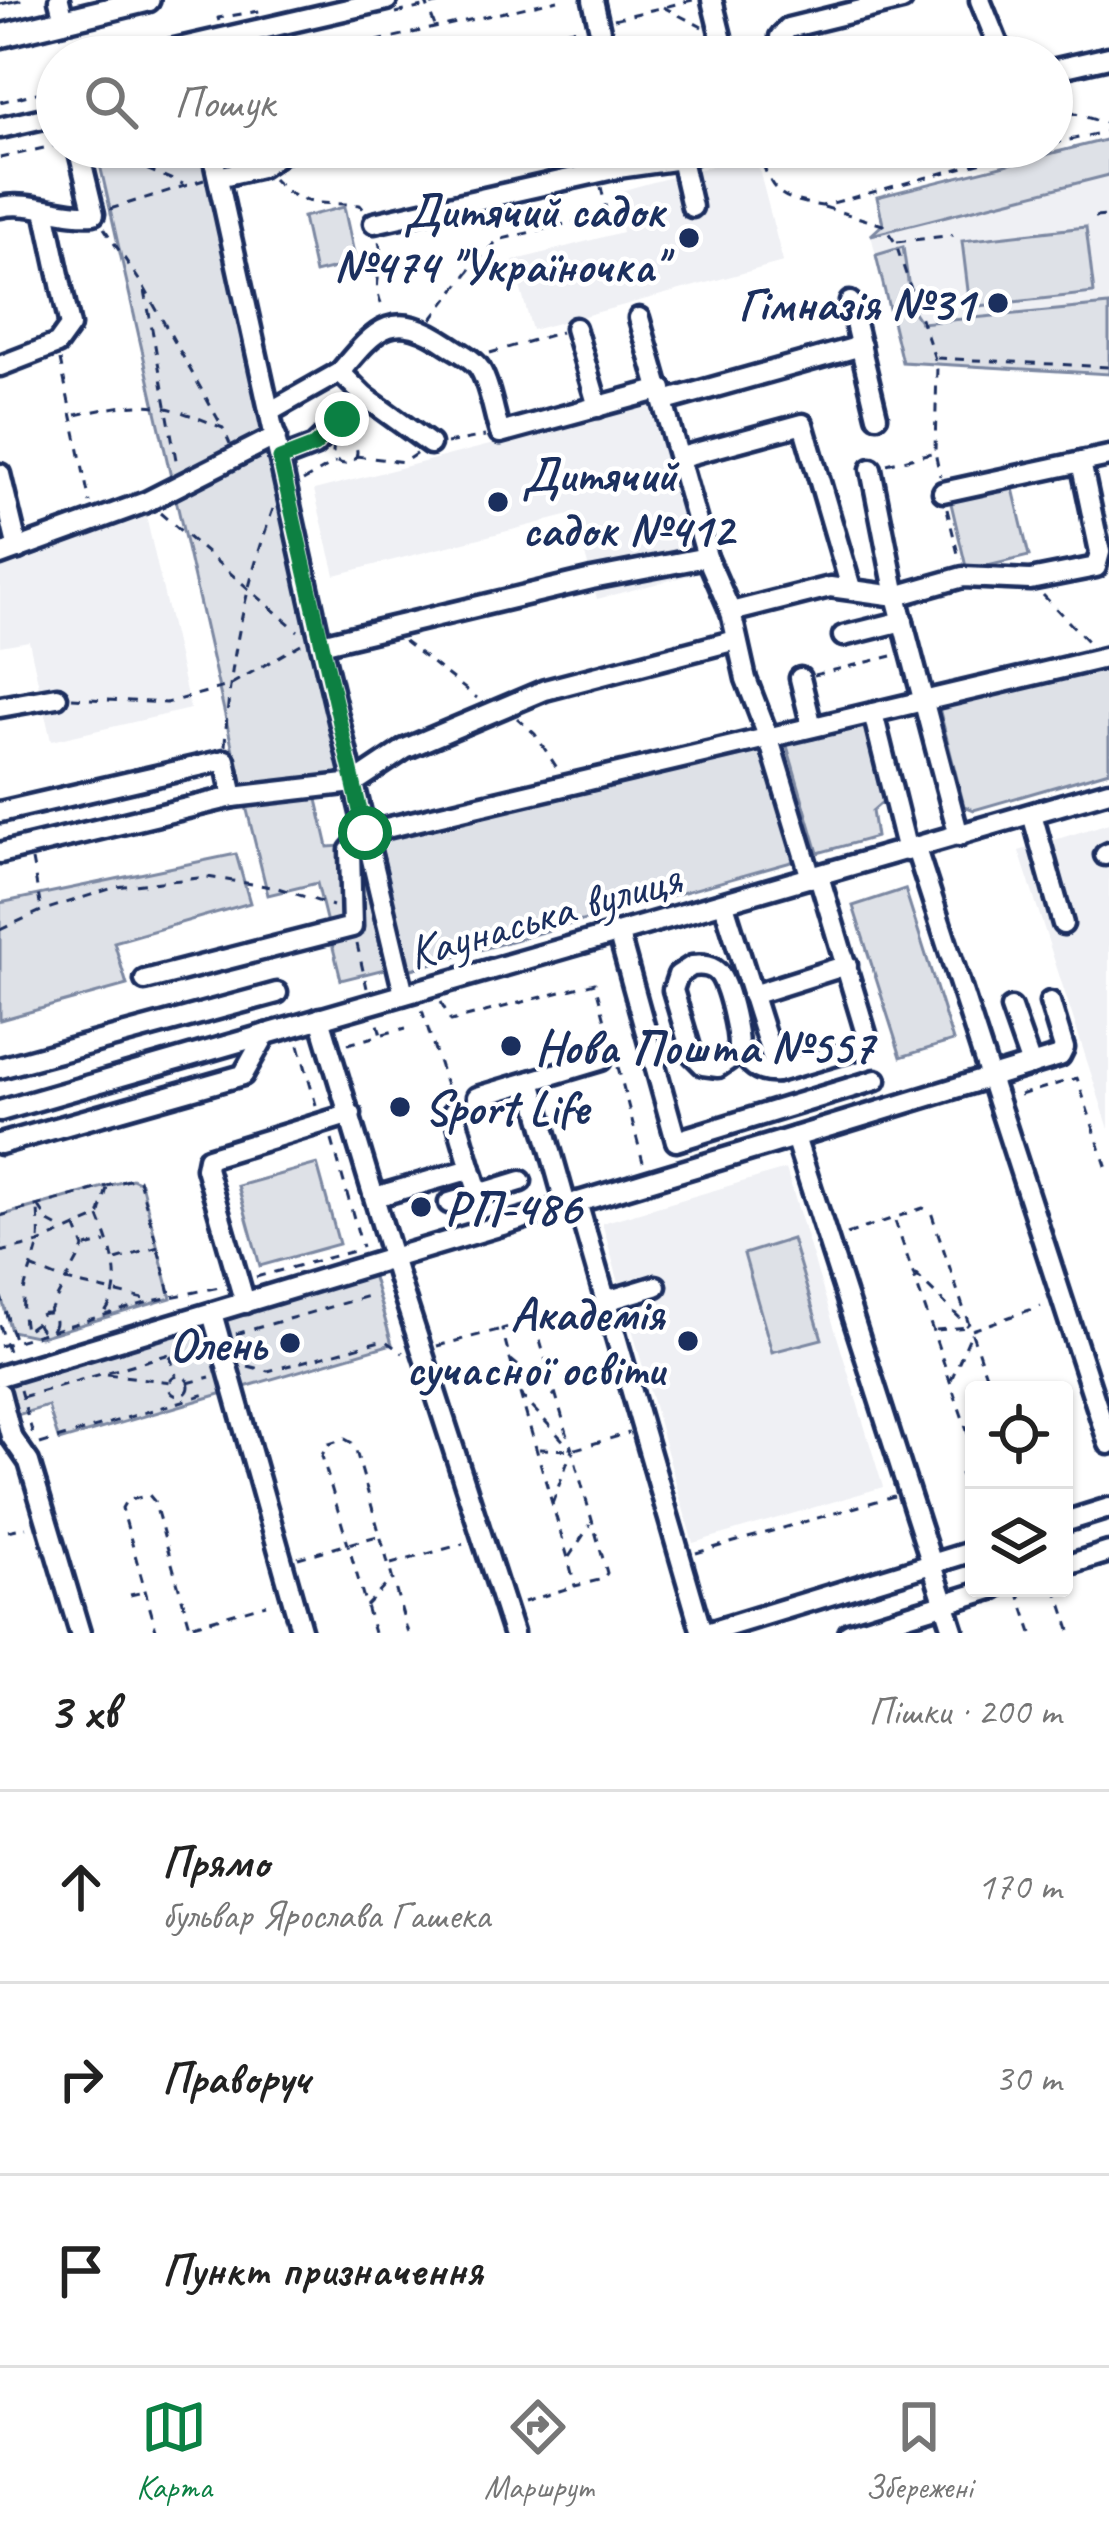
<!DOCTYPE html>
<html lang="uk">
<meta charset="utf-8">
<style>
body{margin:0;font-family:Caveat,sans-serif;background:#f2f2f2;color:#222}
.controls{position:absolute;right:36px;bottom:36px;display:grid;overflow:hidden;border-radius:12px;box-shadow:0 3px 9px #0004}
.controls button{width:108px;height:108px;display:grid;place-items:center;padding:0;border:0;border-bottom:3px solid #e0e0e0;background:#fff;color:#222;font:60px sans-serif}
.stop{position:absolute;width:36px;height:36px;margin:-27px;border:9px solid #0b8043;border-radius:50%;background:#fff}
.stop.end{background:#0b8043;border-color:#fff;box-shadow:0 3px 12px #0008}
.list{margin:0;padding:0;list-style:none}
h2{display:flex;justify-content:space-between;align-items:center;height:156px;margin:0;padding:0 48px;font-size:51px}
h2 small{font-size:39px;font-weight:400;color:#767676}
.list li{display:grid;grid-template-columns:78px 1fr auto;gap:36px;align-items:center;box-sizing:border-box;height:192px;padding:0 48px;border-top:3px solid #e0e0e0}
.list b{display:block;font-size:45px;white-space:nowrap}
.list p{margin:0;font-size:39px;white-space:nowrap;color:#767676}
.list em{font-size:39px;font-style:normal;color:#767676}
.icon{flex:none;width:66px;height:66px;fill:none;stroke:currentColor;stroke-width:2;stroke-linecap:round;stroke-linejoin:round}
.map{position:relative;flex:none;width:1109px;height:1633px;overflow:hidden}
.search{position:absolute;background:#fff;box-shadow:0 3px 9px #0004;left:36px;right:36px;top:36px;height:132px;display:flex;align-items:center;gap:30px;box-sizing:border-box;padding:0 42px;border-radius:66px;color:#767676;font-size:45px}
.sheet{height:732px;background:#fff}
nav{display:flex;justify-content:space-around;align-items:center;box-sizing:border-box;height:168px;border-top:3px solid #e0e0e0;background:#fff;font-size:33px;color:#767676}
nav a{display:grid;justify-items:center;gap:6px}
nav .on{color:#0b8043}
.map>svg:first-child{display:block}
.built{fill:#eff0f4}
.green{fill:#dee1e7;stroke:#7c88a2;stroke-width:3}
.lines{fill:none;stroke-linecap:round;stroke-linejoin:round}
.minor-casing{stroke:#1b2f5e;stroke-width:27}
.major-casing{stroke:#1b2f5e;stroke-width:30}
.path{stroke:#1b2f5e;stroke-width:3;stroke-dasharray:9 9;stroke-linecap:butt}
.minor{stroke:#fff;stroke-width:18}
.major{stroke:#fff;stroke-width:21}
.tram{stroke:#1b2f5e;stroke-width:3}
.route{stroke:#0b8043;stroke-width:15}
.poi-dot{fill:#1b2f5e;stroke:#fff;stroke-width:4.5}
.labels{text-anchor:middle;stroke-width:9;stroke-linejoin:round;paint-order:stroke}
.poi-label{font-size:48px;font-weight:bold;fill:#1b2f5e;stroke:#fff;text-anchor:end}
.street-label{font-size:48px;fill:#1b2f5e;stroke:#fff}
</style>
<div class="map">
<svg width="1109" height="1633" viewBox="0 0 1109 1633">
<rect width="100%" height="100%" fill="#fff"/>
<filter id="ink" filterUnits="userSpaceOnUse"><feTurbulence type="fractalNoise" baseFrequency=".00833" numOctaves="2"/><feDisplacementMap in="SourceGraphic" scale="24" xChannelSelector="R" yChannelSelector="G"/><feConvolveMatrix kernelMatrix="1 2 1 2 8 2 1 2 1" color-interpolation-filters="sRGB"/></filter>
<g filter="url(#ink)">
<g class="built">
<polygon points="1109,139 1109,374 902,362 871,235 883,224 877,197"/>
<polygon points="755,154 783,262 532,330 513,261 622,232 613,193"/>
<polygon points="654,403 698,573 597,599 574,514 335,575 314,490"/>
<polygon points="146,516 190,709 51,741 29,641 0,646 0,564"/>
<polygon points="1109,823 1109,1129 1019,851"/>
<polygon points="786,1169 883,1487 693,1543 602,1223"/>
</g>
<g class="green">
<polygon points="1109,139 1109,175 871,235 883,224 877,197"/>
<polygon points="96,147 203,147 342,778 242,790"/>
<polygon points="344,207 356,263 315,273 303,217"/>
<polygon points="1086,227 1094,293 970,307 962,241"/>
<polygon points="903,247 912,309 921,323 1109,305 1109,374 902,362 876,255"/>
<polygon points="1012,484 1029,556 967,571 950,499"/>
<polygon points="1109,661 1109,771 974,810 964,806 938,704"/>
<polygon points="867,718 886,799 872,811 876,837 818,853 785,739"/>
<polygon points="769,745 802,859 408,970 380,841"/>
<polygon points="315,791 328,847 357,845 385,969 341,980 317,883 268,895 245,802"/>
<polygon points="236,854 250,903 114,942 127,985 0,1020 0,903"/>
<polygon points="905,889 953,1041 901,1057 853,906"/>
<polygon points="317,1164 339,1244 260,1266 238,1186"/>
<polygon points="132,1179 141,1183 171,1298 40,1337 11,1331 0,1293 0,1216"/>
<polygon points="792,1239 822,1339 772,1352 744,1254"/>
<polygon points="372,1274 392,1344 59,1441 48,1406 17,1415 7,1380"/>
</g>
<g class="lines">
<defs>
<g id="minor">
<polyline points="59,0 64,20"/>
<polyline points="593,0 606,57"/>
<polyline points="712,0 726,57"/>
<polyline points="980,0 1003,57"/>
<polyline points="140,57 387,0"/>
<polyline points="783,57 780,37 788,28 902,0"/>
<polyline points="1052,70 1109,57"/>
<polyline points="0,128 57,115"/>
<polyline points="211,147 317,628 404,994"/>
<polyline points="681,159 692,207"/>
<polyline points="618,168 681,159 706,147"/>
<polyline points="218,177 261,167 290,147"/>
<path d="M0 207C30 200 63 217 94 214L78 147"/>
<polyline points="374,223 618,168 619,147"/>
<polyline points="850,302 877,416"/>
<polyline points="639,318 707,557 731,612 746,679 768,736 811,878"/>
<polyline points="575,328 598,407"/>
<polyline points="0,366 57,344 70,326 45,210"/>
<polyline points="365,397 430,444"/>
<polyline points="665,401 861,346"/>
<polyline points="271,411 340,372"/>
<polyline points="681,457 803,424 851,588"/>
<path d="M280 459 314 446 365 397 340 372C378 326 394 308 449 345 459 352 474 359 480 369 490 386 494 414 500 433L662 389"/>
<polyline points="871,469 896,596 959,836"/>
<polyline points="0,474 18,549"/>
<polyline points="943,492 1109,456"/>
<polyline points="0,555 146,502 276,436"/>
<polyline points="731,612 830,587 896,596 963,577 1030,580 1096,567 1100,552 1081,462"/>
<polyline points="843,636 903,621"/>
<polyline points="321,644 592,579 707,557"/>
<polyline points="800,678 812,727"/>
<polyline points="0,707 57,697"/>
<polyline points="873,713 907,851"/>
<polyline points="0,812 225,760 233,797"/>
<polyline points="1032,814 1063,924"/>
<polyline points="916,849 1109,1444"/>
<polyline points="0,853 233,797 354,783 405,749 545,690 736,640"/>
<polyline points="1105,855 1109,853"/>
<path d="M724 904 777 1072C758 1074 747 1063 739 1047"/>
<polyline points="619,935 676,1141 876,1080"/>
<path d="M692 966C702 965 713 965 720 975 729 989 741 1039 737 1054L718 1067 703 1065 692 1054 673 990 678 975Z"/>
<polyline points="145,980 352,927 350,850 365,833 1109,657"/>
<polyline points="752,995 847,965"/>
<polyline points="1011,1008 1031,1065"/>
<polyline points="320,1018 399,1280 513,1633"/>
<polyline points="0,1068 277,993"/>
<polyline points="777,1072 860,1048 867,1037 819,876"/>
<polyline points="531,1081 566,1205"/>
<polyline points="477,1097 601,1060"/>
<polyline points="0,1111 1109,791"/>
<polyline points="454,1111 471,1169"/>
<polyline points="0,1144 243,1075 266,1034"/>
<polyline points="375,1197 471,1169 479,1194"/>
<polyline points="577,1202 702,1633"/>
<polyline points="449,1203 521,1181"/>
<polyline points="606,1301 656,1286"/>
<polyline points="245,1303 206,1168 208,1158 351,1114"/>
<polyline points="212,1313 302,1633"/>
<polyline points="0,1376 795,1137"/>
<polyline points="0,1393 11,1436 29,1462 80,1633"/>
<polyline points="1064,1522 1109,1508"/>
<polyline points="1064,1566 1109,1552"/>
<polyline points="706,1633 974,1551"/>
<polyline points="849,1633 995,1588"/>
<polyline points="954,1633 795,1137 1060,1056 1064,1048 1050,1002"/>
</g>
<polyline id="major" points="0,36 148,0"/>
</defs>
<use href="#minor" class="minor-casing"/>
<use href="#major" class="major-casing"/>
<g class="path">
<polyline points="425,0 435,26"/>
<polyline points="663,7 702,27"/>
<polyline points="396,13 455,0"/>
<polyline points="614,19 693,0"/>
<polyline points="219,21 218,18 265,10"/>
<polyline points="306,57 558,0"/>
<polyline points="442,57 582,27"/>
<polyline points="0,102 57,88"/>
<polyline points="1052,107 1109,124"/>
<polyline points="1052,144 1109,131"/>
<path d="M757 147C772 192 774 198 822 206L1037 147"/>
<polyline points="97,149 183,184"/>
<polyline points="0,158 57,145"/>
<polyline points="99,166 110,147"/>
<path d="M273 179C302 210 321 201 360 205L366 212"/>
<polyline points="824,207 883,225 895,242 937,365 935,452"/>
<polyline points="110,209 204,180"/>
<polyline points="1095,217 1109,216"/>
<polyline points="104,228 145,289 223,428"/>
<path d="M379 242C388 274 367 277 385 312"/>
<polyline points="897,242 953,235"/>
<polyline points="145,291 177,465"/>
<polyline points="432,319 476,262 498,240 607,214 601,187"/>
<polyline points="490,353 561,332"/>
<polyline points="937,358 1109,367"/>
<polyline points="60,360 90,503"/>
<path d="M76 415C145 400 156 400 223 428L230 444"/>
<circle cx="345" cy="452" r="12"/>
<polyline points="447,443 485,436"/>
<polyline points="356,456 404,462 417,453"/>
<polyline points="887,464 935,452 940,476"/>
<polyline points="303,481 336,462"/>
<polyline points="947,509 959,558"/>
<polyline points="160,513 298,631"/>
<polyline points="1043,595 1090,644"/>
<polyline points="404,641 477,698"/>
<polyline points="814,675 892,656"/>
<polyline points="72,698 166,703 228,686 301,644"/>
<polyline points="517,718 535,734 559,771"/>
<path d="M225 746C229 663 245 588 273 509"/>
<polyline points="32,860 41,909"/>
<polyline points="0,930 41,911 116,887 207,877 278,888 333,906"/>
<polyline points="357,944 367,988"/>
<polyline points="441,1002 451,1021 595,983 612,1046"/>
<polyline points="422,1010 450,1098"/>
<polyline points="383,1034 406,1028"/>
<polyline points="348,1044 381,1035 377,1020"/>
<polyline points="299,1045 316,1105"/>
<polyline points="618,1067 643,1162"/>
<polyline points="1020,1095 1077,1078 1109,1175"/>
<polyline points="332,1140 362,1247"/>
<polyline points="39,1207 49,1222 62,1229"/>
<polyline points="0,1216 132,1179 139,1180 171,1296"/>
<path d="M99 1217C111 1247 126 1285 104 1314"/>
<polyline points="847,1234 894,1218"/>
<polyline points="86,1247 106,1242"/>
<polyline points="0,1252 39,1243 99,1217 107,1188"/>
<polyline points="116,1260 158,1247"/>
<polyline points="31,1267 66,1281 148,1300"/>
<polyline points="915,1274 968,1326"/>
<polyline points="256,1277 357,1250"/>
<polyline points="0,1294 15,1342"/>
<circle cx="46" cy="1322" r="9"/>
<polyline points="48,1314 84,1248 75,1225"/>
<path d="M36 1323 25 1331C18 1287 28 1285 38 1246 41 1234 38 1219 38 1207"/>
<polyline points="0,1325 10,1358"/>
<polyline points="936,1330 968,1327"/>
<polyline points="972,1330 1041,1306"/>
<polyline points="236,1334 368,1296"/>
<polyline points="0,1346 152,1301 224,1286"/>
<polyline points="437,1346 502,1329"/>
<polyline points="170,1356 176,1375"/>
<polyline points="511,1360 555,1396"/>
<polyline points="248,1366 268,1371 384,1340 403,1353"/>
<polyline points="107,1374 171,1382"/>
<circle cx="179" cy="1386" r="10"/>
<polyline points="951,1380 971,1334"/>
<polyline points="188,1383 210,1377"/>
<polyline points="20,1390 34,1438"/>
<polyline points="520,1394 572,1450 607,1573 603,1579 575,1586 568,1558 510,1359 502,1329 527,1322 536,1327 572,1450 552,1504"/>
<polyline points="22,1397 204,1344"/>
<polyline points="40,1444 206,1394"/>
<polyline points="539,1449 572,1450 629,1433"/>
<polyline points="974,1451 894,1218 923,1208 931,1212 991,1390"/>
<polyline points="959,1475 974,1470"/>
<polyline points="8,1531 26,1527"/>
<polyline points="696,1553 894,1496"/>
<polyline points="569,1557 590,1525"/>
<polyline points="298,1558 381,1535"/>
<polyline points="391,1564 463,1544"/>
<polyline points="1056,1588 1071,1633"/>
<polyline points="1018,1591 1032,1633"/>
<polyline points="130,1595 144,1592"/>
<polyline points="524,1602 572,1587"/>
<polyline points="366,1606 392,1579"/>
<polyline points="193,1625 266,1604"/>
<polyline points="157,1633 122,1508 126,1501 149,1495 154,1501 192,1633"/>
<polyline points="374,1633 322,1456 326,1445 345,1439 354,1444 408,1633"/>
</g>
<use href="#minor" class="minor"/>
<use href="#major" class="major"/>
<polyline class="tram" points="0,4 20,0"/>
</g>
</g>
<g class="lines" filter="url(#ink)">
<polyline class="route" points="342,419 314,446 280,459 365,833"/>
</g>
<g class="poi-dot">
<circle cx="689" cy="238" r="12"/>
<circle cx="998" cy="303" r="12"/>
<circle cx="498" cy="502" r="12"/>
<circle cx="511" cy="1046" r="12"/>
<circle cx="400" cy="1107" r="12"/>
<circle cx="421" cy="1207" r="12"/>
<circle cx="688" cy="1341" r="12"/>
<circle cx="290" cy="1343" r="12"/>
</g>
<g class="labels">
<g class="poi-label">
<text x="665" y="227">Дитячий садок<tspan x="665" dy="55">№474 "Україночка"</tspan></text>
<text x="974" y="320">Гімназія №31</text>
<text x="522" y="491" text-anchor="start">Дитячий<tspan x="522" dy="55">садок №412</tspan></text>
<text x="535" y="1063" text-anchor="start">Нова Пошта №557</text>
<text x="424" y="1124" text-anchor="start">Sport Life</text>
<text x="445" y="1224" text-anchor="start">РП-486</text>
<text x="664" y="1330">Академія<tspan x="664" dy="55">сучасної освіти</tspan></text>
<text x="266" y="1360">Олень</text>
</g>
<g class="street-label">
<text transform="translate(544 914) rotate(-16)" y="17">Каунаська вулиця</text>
</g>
</g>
</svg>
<div class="controls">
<button><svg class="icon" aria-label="locate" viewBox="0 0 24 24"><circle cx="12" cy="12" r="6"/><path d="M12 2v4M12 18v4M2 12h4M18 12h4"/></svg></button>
<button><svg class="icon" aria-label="layers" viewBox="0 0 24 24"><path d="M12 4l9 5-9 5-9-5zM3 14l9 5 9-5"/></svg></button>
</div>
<div class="stop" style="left:365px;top:833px"></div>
<div class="stop end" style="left:342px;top:419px"></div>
<div class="search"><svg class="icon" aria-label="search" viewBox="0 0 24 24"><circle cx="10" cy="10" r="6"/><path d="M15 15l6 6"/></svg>Пошук</div>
</div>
<section class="sheet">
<h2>3 хв<small>Пішки · 200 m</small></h2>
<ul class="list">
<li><svg class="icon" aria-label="ahead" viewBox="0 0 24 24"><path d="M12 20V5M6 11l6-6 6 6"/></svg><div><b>Прямо</b><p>бульвар Ярослава Гашека</p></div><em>170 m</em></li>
<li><svg class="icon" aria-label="right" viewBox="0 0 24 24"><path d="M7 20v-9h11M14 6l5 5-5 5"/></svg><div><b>Праворуч</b></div><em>30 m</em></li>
<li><svg class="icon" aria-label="arrive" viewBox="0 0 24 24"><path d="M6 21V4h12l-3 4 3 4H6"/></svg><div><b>Пункт призначення</b></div></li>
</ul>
</section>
<nav>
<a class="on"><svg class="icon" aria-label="map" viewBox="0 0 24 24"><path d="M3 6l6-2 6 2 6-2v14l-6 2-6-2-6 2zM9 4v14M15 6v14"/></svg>Карта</a>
<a><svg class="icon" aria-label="directions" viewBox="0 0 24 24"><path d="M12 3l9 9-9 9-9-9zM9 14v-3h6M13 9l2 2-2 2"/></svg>Маршрут</a>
<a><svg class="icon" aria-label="saved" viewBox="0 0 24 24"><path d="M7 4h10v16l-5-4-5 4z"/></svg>Збережені</a>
</nav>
